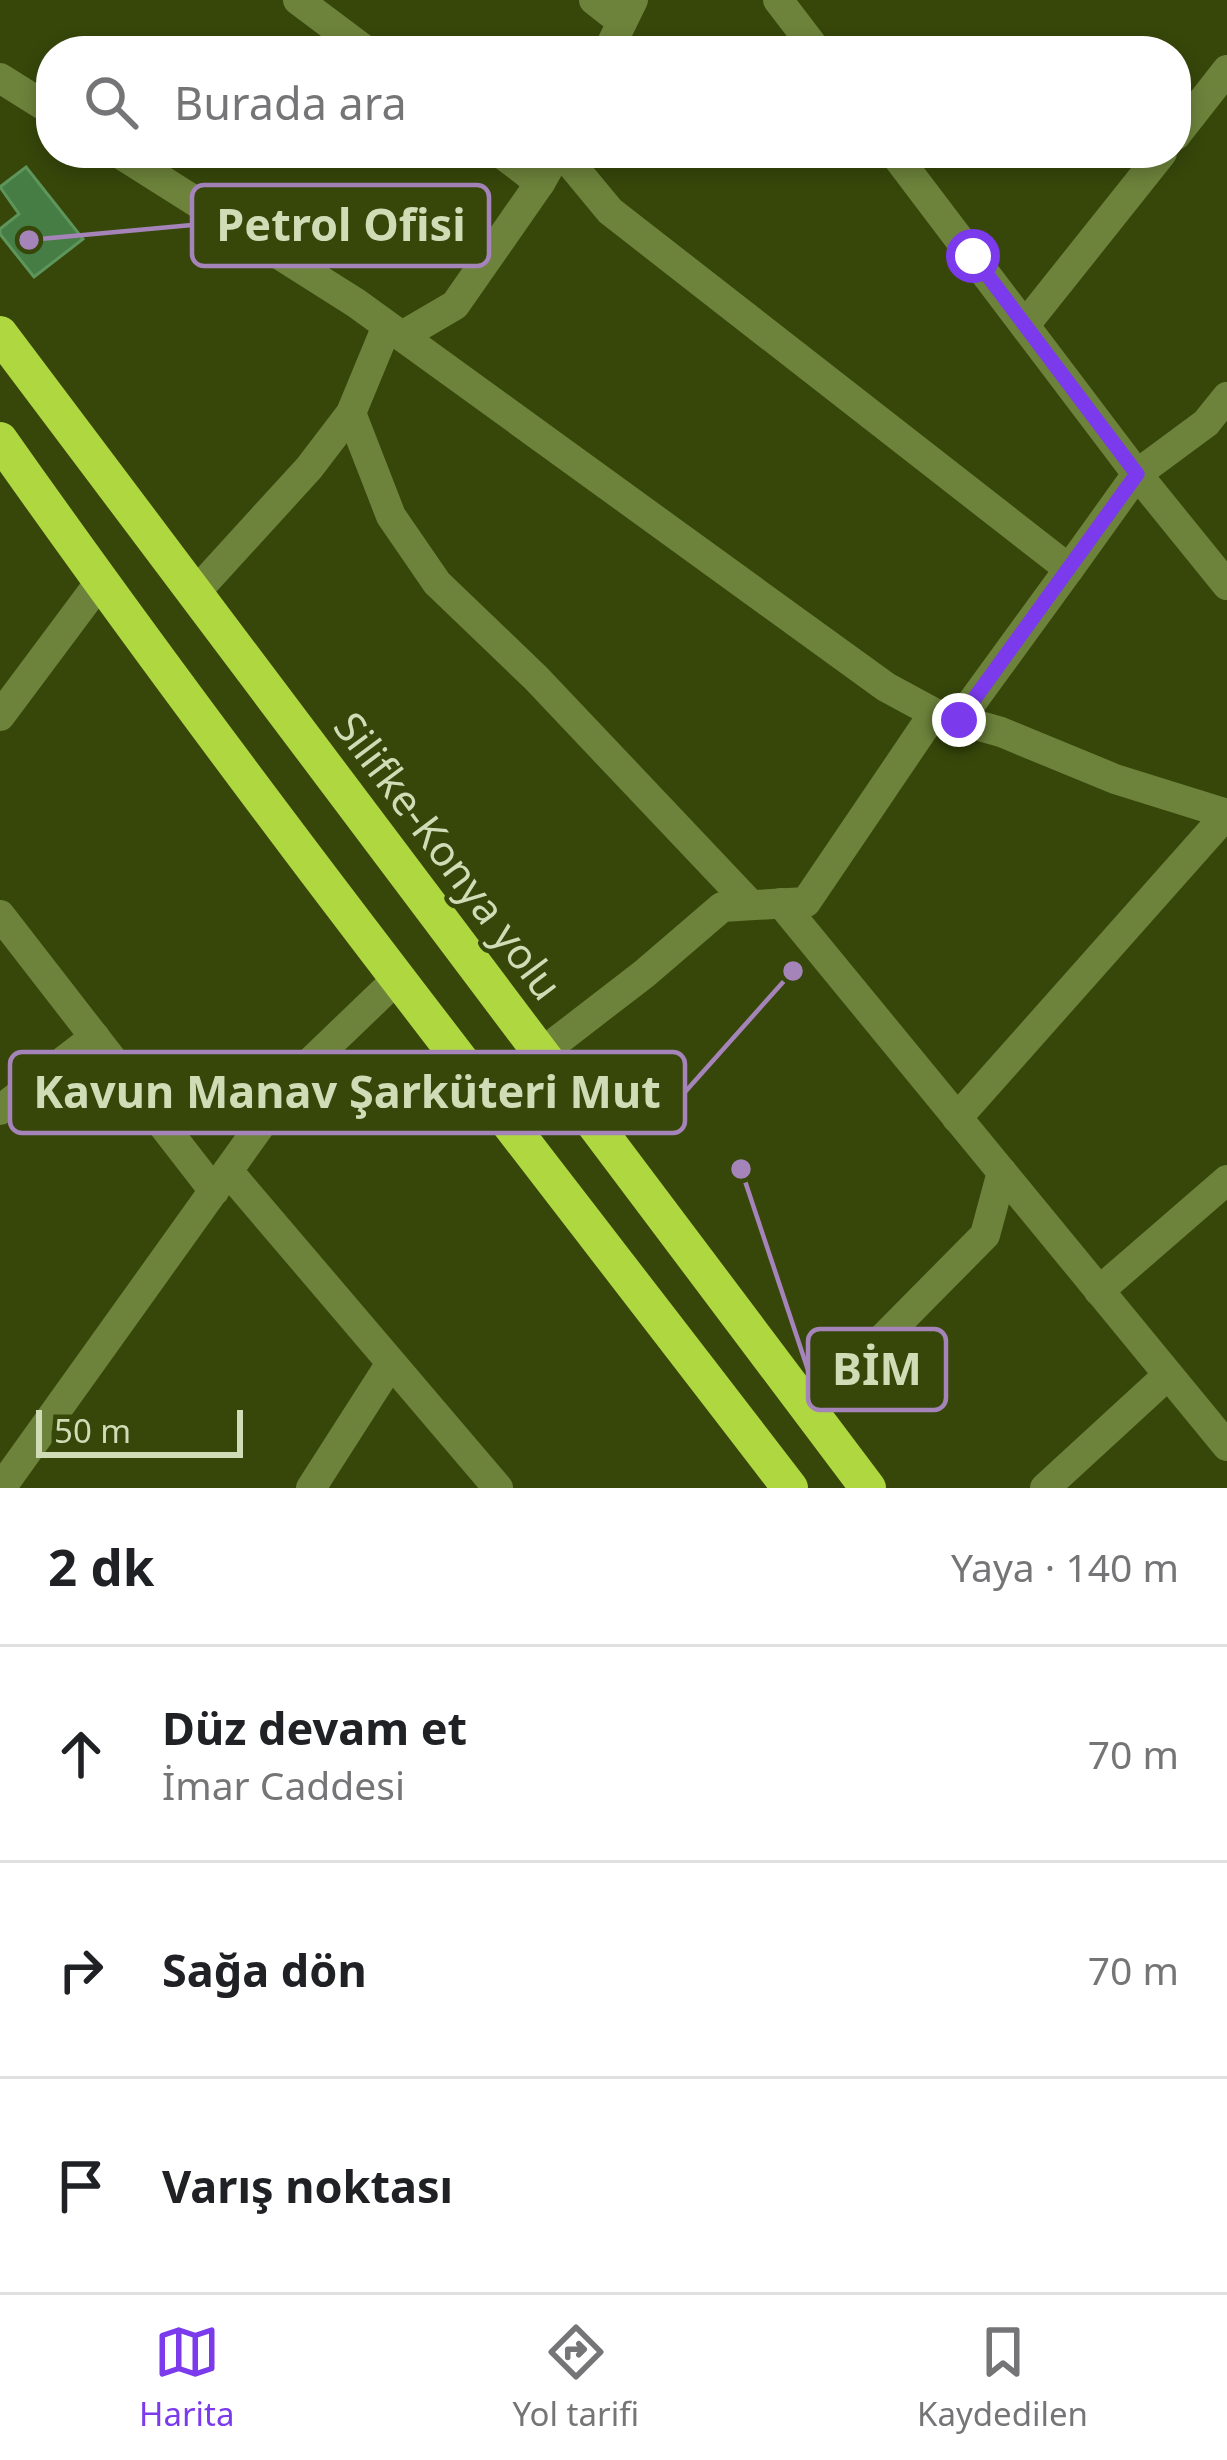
<!DOCTYPE html>
<html lang="tr">
<meta charset="utf-8">
<style>
body{margin:0;font-family:"Noto Sans",sans-serif;background:#f2f2f2;color:#202124}
.scale{position:absolute;left:36px;bottom:30px;width:207px;box-sizing:border-box;padding-left:12px;border:6px solid #cfdcb6;border-top:0;font-size:33px;line-height:42px;white-space:nowrap;color:#cfdcb6;-webkit-text-stroke:9px #37470a;paint-order:stroke}
.stop{position:absolute;width:36px;height:36px;margin:-27px;border:9px solid #7c3aed;border-radius:50%;background:#fff}
.stop.end{background:#7c3aed;border-color:#fff;box-shadow:0 3px 12px #0008}
.list{margin:0;padding:0;list-style:none}
h2{display:flex;justify-content:space-between;align-items:center;height:156px;margin:0;padding:0 48px;font-size:51px}
h2 small{font-size:39px;font-weight:400;color:#757577}
.list li{display:grid;grid-template-columns:78px 1fr auto;gap:36px;align-items:center;box-sizing:border-box;height:216px;padding:0 48px;border-top:3px solid #e0e0e0}
.list b{display:block;font-size:45px;white-space:nowrap}
.list p{margin:0;font-size:39px;white-space:nowrap;color:#757577}
.list em{font-size:39px;font-style:normal;color:#757577}
.icon{flex:none;width:66px;height:66px;fill:none;stroke:currentColor;stroke-width:2;stroke-linecap:round;stroke-linejoin:round}
.map{position:relative;flex:none;width:1227px;height:1488px;overflow:hidden}
.search{position:absolute;background:#fff;box-shadow:0 6px 18px #0003;left:36px;right:36px;top:36px;height:132px;display:flex;align-items:center;gap:30px;box-sizing:border-box;padding:0 42px;border-radius:48px;color:#757577;font-size:45px}
.sheet{height:804px;background:#fff}
nav{display:flex;justify-content:space-around;align-items:center;box-sizing:border-box;height:168px;border-top:3px solid #e0e0e0;background:#fff;font-size:33px;color:#757577}
nav a{display:grid;justify-items:center;gap:6px}
nav .on{color:#7c3aed}
.map>svg:first-child{display:block}
.building{fill:#457d44;stroke:#5d955b;stroke-width:3}
.lines{fill:none;stroke-linecap:round;stroke-linejoin:round}
.minor{stroke:#6d833b;stroke-width:30}
.highway{stroke:#afd73f;stroke-width:36}
.route{stroke:#7c3aed;stroke-width:15}
.labels{text-anchor:middle;stroke-width:9;stroke-linejoin:round;paint-order:stroke}
.street-label{font-size:42px;fill:#cfdcb6;stroke:#37470a}
.leader{fill:none;stroke:#a584ba;stroke-width:4.5}
.callout-dot{fill:#a584ba;stroke:#37470a;stroke-width:4.5}
.callout{fill:#37470a;stroke:#a584ba;stroke-width:4.5}
.callout-label{font-size:45px;text-anchor:middle;font-weight:bold;fill:#cfdcb6}
</style>
<div class="map">
<svg width="1227" height="1488" viewBox="0 0 1227 1488">
<rect width="100%" height="100%" fill="#37470a"/>
<polygon class="building" points="26,167 83,239 34,277 0,234 0,229 19,214 0,187"/>
<g class="lines">
<g class="minor">
<polyline points="298,0 366,51"/>
<polyline points="594,0 622,22"/>
<polyline points="778,0 817,51"/>
<polyline points="608,51 633,0"/>
<polyline points="0,78 51,110"/>
<polyline points="1176,135 1227,70"/>
<polyline points="119,153 356,303 886,687 934,713 1001,732 1115,779 1227,814"/>
<polyline points="501,153 540,183"/>
<polyline points="562,153 610,211 1069,569 1137,474 1206,423 1227,397"/>
<polyline points="894,153 1137,474 1227,585"/>
<polyline points="1025,325 1162,153"/>
<polyline points="402,336 455,305 540,183 557,153"/>
<polyline points="351,413 391,516 437,583 536,678 751,905"/>
<polyline points="194,594 309,468 351,413 387,326"/>
<polyline points="0,716 100,582"/>
<polyline points="959,720 1069,569"/>
<polyline points="781,903 1227,1446"/>
<polyline points="0,915 214,1191"/>
<polyline points="545,1060 557,1041 644,974 722,907 806,902 934,713"/>
<polyline points="0,1110 95,1037"/>
<polyline points="957,1118 1227,814"/>
<polyline points="228,1171 498,1488"/>
<polyline points="1099,1291 1227,1180"/>
<polyline points="810,1412 985,1235 1002,1172"/>
<polyline points="1,1488 295,1077 398,978"/>
<polyline points="311,1488 391,1363"/>
<polyline points="1045,1488 1168,1375"/>
</g>
<g class="highway">
<polyline points="0,334 868,1488"/>
<path d="M0 440C252 798 524 1141 790 1488"/>
</g>
</g>
<g class="lines">
<polyline class="route" points="959,720 1137,474 973,256"/>
</g>
<g class="labels">
<g class="street-label">
<text transform="translate(448 856) rotate(53)" y="15">Silifke-Konya yolu</text>
</g>
</g>
<path class="leader" d="M29 240L192 225M793 971L685 1092M741 1169L808 1370"/>
<g class="callout-dot">
<circle cx="29" cy="240" r="12"/>
<circle cx="793" cy="971" r="12"/>
<circle cx="741" cy="1169" r="12"/>
</g>
<g class="callout">
<rect x="192" y="185" width="297" height="81" rx="12"/>
<rect x="10" y="1052" width="675" height="81" rx="12"/>
<rect x="808" y="1329" width="138" height="81" rx="12"/>
</g>
<g class="callout-label">
<text x="341" y="241">Petrol Ofisi</text>
<text x="347" y="1108">Kavun Manav Şarküteri Mut</text>
<text x="877" y="1385">BİM</text>
</g>
</svg>
<div class="scale">50 m</div>
<div class="stop" style="left:973px;top:256px"></div>
<div class="stop end" style="left:959px;top:720px"></div>
<div class="search"><svg class="icon" aria-label="search" viewBox="0 0 24 24"><circle cx="10" cy="10" r="6"/><path d="M15 15l6 6"/></svg>Burada ara</div>
</div>
<section class="sheet">
<h2>2 dk<small>Yaya · 140 m</small></h2>
<ul class="list">
<li><svg class="icon" aria-label="ahead" viewBox="0 0 24 24"><path d="M12 20V5M6 11l6-6 6 6"/></svg><div><b>Düz devam et</b><p>İmar Caddesi</p></div><em>70 m</em></li>
<li><svg class="icon" aria-label="right" viewBox="0 0 24 24"><path d="M7 20v-9h11M14 6l5 5-5 5"/></svg><div><b>Sağa dön</b></div><em>70 m</em></li>
<li><svg class="icon" aria-label="arrive" viewBox="0 0 24 24"><path d="M6 21V4h12l-3 4 3 4H6"/></svg><div><b>Varış noktası</b></div></li>
</ul>
</section>
<nav>
<a class="on"><svg class="icon" aria-label="map" viewBox="0 0 24 24"><path d="M3 6l6-2 6 2 6-2v14l-6 2-6-2-6 2zM9 4v14M15 6v14"/></svg>Harita</a>
<a><svg class="icon" aria-label="directions" viewBox="0 0 24 24"><path d="M12 3l9 9-9 9-9-9zM9 14v-3h6M13 9l2 2-2 2"/></svg>Yol tarifi</a>
<a><svg class="icon" aria-label="saved" viewBox="0 0 24 24"><path d="M7 4h10v16l-5-4-5 4z"/></svg>Kaydedilen</a>
</nav>
